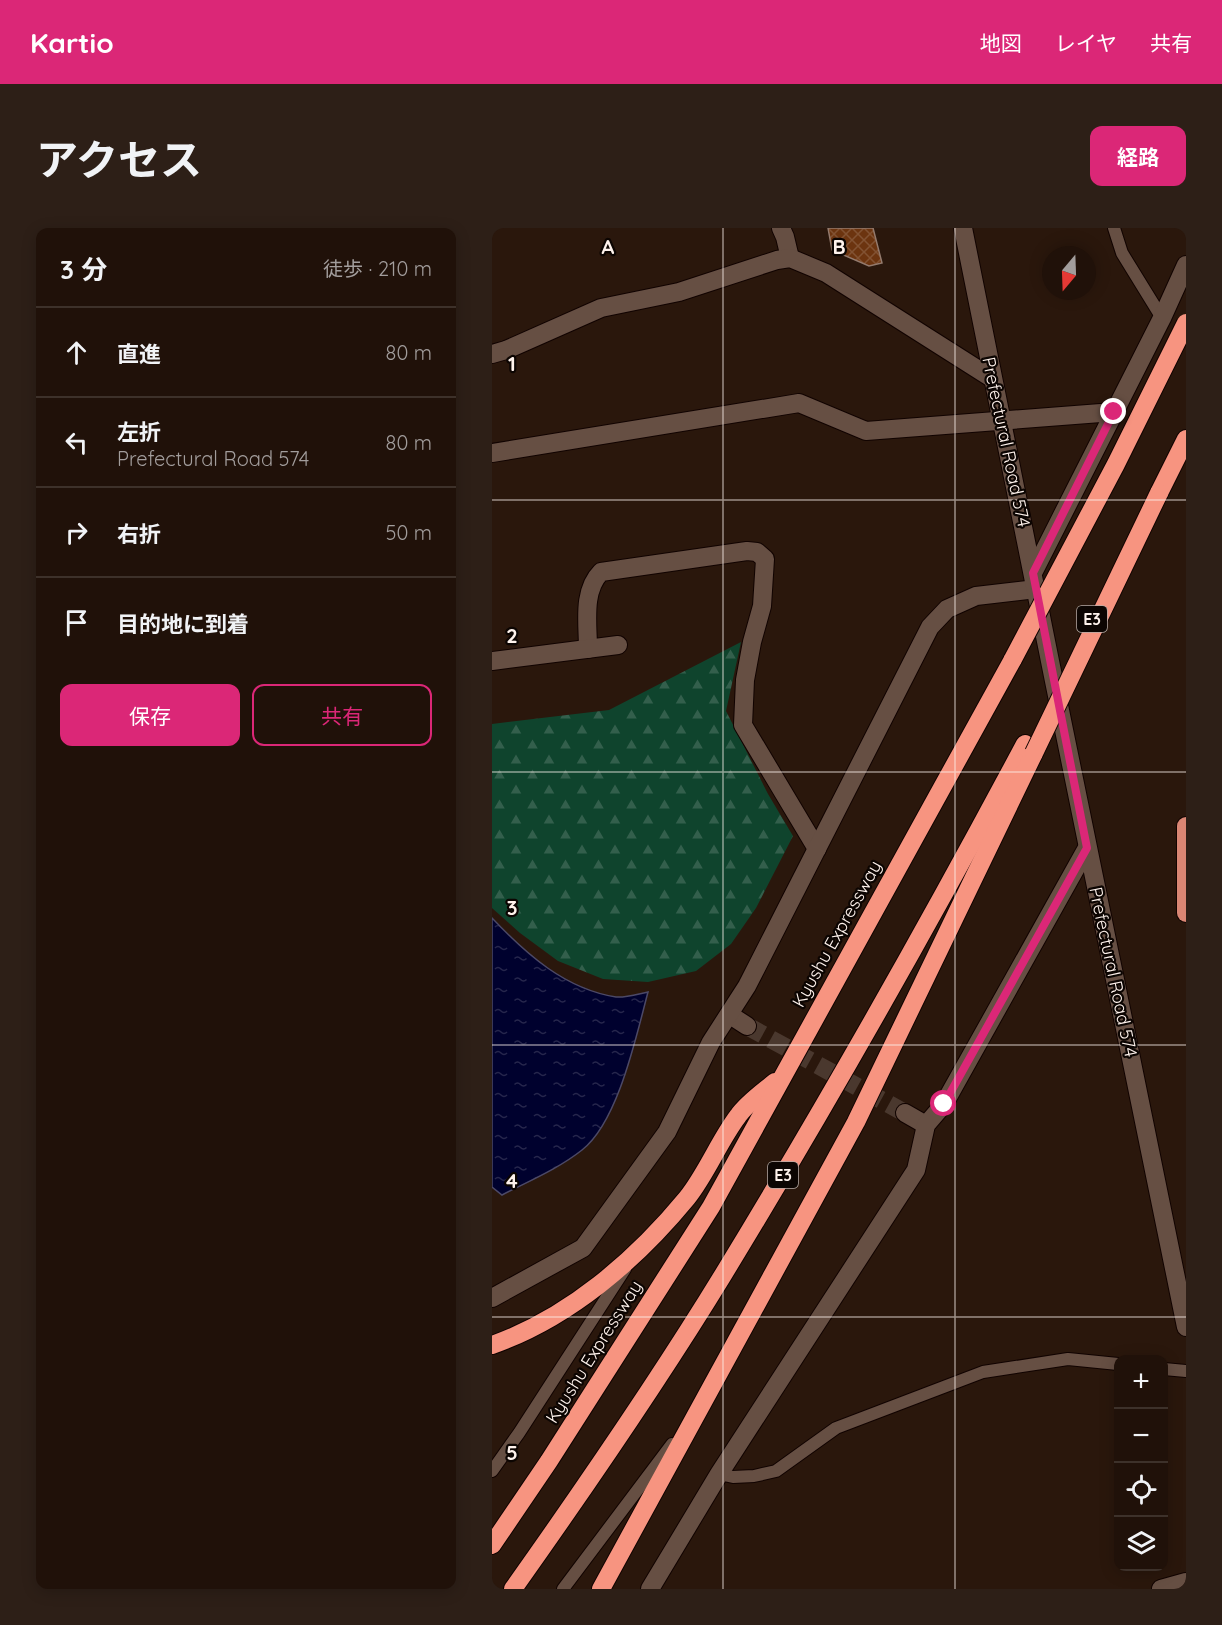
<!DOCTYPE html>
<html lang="ja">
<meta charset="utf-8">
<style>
body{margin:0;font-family:Quicksand,"Noto Sans JP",sans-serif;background:#2d1f17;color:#f1f3f6}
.controls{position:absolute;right:18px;bottom:18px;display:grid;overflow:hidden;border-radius:12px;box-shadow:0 3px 15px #0003}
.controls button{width:54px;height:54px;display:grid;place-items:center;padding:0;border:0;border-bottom:2px solid #3d312a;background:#201109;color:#f1f3f6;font:30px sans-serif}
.compass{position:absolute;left:550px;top:18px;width:54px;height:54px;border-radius:50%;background:#201109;box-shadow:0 3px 15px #0003;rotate:199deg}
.stop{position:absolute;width:18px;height:18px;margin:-14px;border:4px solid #db2777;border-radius:50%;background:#fff}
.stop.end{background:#db2777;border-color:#fff;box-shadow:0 2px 6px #0008}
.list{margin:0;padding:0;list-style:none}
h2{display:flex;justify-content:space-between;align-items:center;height:78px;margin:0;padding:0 24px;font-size:26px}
h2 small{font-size:20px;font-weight:400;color:#a29d9c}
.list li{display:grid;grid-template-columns:39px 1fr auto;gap:18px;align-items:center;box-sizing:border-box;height:90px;padding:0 24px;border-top:2px solid #3d312a}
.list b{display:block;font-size:22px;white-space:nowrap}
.list p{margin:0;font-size:20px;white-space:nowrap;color:#a29d9c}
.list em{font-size:20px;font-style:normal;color:#a29d9c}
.actions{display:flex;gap:12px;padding:18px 24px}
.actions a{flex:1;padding:14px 0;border:2px solid #db2777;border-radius:12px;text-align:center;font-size:21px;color:#db2777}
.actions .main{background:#db2777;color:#fff}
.icon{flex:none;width:33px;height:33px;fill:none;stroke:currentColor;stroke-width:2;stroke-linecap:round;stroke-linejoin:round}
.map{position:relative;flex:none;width:694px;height:1361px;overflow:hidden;border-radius:12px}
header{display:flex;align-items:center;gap:36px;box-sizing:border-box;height:84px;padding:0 30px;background:#db2777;color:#fff}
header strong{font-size:28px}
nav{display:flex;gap:33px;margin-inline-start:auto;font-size:21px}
.intro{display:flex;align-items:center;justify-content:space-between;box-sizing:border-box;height:144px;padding:0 36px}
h1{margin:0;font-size:42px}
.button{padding:15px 27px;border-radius:12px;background:#db2777;color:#fff;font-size:21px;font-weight:700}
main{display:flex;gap:36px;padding:0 36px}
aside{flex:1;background:#201109;border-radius:12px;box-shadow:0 3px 15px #0003}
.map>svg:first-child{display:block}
.forest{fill:url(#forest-firs)}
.water{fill:url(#water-ripples);stroke:#4c4967;stroke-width:1.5}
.building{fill:url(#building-cross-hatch);stroke:#937a6d;stroke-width:1.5}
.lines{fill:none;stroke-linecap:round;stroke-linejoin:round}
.minor-tunnel{stroke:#4a382e;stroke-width:18;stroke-dasharray:18 9;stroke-linecap:butt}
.service-casing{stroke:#110300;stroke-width:14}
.minor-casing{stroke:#110300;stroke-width:20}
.tertiary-casing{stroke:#110300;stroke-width:20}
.secondary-casing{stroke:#110300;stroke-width:20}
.trunk-casing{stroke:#110300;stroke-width:20}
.motorway-casing{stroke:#110300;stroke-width:20}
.service{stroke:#664f43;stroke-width:12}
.minor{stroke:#664f43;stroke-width:18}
.tertiary{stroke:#664f43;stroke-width:18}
.secondary{stroke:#664f43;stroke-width:18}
.trunk{stroke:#da8674;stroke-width:18}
.motorway{stroke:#f79480;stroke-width:18}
.motorway-bridge-casing{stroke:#110300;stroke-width:20;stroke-linecap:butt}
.motorway-bridge{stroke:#f79480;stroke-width:18}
.route{stroke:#db2777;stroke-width:8}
.grid{fill:none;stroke:#fef2ec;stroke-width:1.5;stroke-opacity:0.55}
.labels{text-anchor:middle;stroke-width:4.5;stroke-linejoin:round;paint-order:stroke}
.shield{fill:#0c0502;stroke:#b5aba6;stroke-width:1.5}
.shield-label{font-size:16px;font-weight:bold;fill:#fef2ec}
.street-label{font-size:18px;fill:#fef2ec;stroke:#0c0502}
.grid-label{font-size:20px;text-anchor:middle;font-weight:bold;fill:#fef2ec;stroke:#0c0502;stroke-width:4.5;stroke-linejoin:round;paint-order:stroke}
</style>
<header>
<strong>Kartio</strong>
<nav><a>地図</a><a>レイヤ</a><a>共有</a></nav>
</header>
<div class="intro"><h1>アクセス</h1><a class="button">経路</a></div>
<main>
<aside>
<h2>3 分<small>徒歩 · 210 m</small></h2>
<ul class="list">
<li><svg class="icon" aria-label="ahead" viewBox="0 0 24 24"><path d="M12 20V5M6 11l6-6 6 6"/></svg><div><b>直進</b></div><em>80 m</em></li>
<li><svg class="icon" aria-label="left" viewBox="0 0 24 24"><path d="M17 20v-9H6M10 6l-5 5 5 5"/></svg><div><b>左折</b><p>Prefectural Road 574</p></div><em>80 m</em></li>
<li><svg class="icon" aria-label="right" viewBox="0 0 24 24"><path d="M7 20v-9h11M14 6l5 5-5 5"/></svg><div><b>右折</b></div><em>50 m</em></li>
<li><svg class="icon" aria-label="arrive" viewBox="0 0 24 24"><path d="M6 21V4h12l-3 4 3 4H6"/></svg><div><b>目的地に到着</b></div></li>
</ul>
<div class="actions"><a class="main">保存</a><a>共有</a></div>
</aside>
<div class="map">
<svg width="694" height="1361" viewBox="0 0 694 1361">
<defs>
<pattern id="forest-firs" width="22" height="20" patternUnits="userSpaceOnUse" patternTransform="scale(1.5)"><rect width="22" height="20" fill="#0f442d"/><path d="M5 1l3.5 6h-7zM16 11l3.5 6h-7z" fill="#335f4c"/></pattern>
<pattern id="water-ripples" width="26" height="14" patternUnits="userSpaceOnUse" patternTransform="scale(1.5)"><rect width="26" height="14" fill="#00012e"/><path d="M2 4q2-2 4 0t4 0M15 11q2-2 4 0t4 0" fill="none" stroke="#26264c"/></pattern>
<pattern id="building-cross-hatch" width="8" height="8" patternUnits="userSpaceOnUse" patternTransform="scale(1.5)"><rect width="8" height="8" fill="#6c340f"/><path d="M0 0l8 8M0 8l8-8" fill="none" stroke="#825232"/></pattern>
</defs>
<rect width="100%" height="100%" fill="#2a170c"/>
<polygon class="forest" points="249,414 234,483 276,566 301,608 264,680 239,716 204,743 156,754 111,751 66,733 28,705 0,680 0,496 117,482"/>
<path class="water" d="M0 690C34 726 73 761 124 769 133 770 146 766 156 764 144 809 126 894 90 922 66 941 37 953 10 967L0 959Z"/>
<polygon class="building" points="336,0 381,0 390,35 377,38 340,22"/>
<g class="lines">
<polyline class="minor-tunnel" points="255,798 413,885"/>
<defs>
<g id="service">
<polyline points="622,0 630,25 670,90"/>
<polyline points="672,1141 694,1143"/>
<polyline points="0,1243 27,1205 133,1041"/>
<polyline points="227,1246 241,1249 262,1248 284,1243 344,1200 491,1144 576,1131 626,1136"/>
<polyline points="71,1361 180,1216"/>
</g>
<g id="minor">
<polyline points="289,0 293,9 298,30"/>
<polyline points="0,225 307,175 374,203 622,184"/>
<polyline points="541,345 670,90 694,37"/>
<path d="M96 421C96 396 90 363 109 344L255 323 265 324 273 331 270 378 260 414 253 452 251 497 325 621"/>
<polyline points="0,433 126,417"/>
<polyline points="238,787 255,798"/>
<polyline points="413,885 434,897"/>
<polyline points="0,1070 91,1020 175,904 219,814 255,758 438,399 455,381 484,368 544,361"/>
<polyline points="158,1361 227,1246 424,942 434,897 452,876 595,620"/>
<polyline points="669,1361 694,1354"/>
</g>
<polyline id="tertiary" points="0,126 14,122 109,80 187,64 285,32 298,30 334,45 501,151"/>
<path id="secondary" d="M471 0C543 367 620 732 694 1099"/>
<polyline id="trunk" points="694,598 694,685"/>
<g id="motorway">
<polyline points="667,265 694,211"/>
<path d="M0 1117C77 1090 144 1032 195 970 215 945 227 913 246 888 255 875 271 864 283 854"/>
<polyline points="0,1317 57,1233 219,979 521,431"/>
<path d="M21 1361C94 1258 165 1155 231 1047 337 873 437 696 533 516"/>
<polyline points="109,1361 364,894 542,525"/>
</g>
</defs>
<use href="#service" class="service-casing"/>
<use href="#minor" class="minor-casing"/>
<use href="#tertiary" class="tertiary-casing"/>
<use href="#secondary" class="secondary-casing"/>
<use href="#trunk" class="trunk-casing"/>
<use href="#motorway" class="motorway-casing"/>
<use href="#service" class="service"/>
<use href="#minor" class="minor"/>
<use href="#tertiary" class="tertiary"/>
<use href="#secondary" class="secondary"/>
<use href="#trunk" class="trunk"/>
<use href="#motorway" class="motorway"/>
<defs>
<g id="motorway-bridge">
<polyline points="521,431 624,236 694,95"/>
<polyline points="542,525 667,265"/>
</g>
</defs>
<use href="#motorway-bridge" class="motorway-bridge-casing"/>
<use href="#motorway-bridge" class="motorway-bridge"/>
</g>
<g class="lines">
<polyline class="route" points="452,876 595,620 541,345 622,184"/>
</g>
<path class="grid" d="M231 0V1361M463 0V1361M0 272H694M0 544H694M0 817H694M0 1089H694"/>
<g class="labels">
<g class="shield">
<rect x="585" y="378" width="30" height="26" rx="4.5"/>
<rect x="276" y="934" width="30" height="26" rx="4.5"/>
</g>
<g class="shield-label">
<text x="600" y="397">E3</text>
<text x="291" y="953">E3</text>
</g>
<g class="street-label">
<text transform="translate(514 214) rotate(78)" y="6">Prefectural Road 574</text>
<text transform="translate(345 706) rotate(-61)" y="6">Kyushu Expressway</text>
<text transform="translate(621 744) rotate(78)" y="6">Prefectural Road 574</text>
<text transform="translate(102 1124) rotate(-58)" y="6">Kyushu Expressway</text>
</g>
</g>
<g class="grid-label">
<text x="116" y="26">A</text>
<text x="347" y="26">B</text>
<text x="20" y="143">1</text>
<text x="20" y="415">2</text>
<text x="20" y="687">3</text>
<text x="20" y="960">4</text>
<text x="20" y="1232">5</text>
</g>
</svg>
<div class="controls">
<button>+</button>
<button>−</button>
<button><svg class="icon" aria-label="locate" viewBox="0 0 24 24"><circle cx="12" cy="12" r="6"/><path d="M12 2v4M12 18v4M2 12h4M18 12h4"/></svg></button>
<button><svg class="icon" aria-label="layers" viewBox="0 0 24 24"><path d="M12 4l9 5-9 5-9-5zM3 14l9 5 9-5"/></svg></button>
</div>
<svg class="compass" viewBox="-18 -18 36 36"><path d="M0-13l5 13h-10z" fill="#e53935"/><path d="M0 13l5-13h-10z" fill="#a29d9c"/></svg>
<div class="stop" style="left:452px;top:876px"></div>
<div class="stop end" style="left:622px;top:184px"></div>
</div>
</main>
